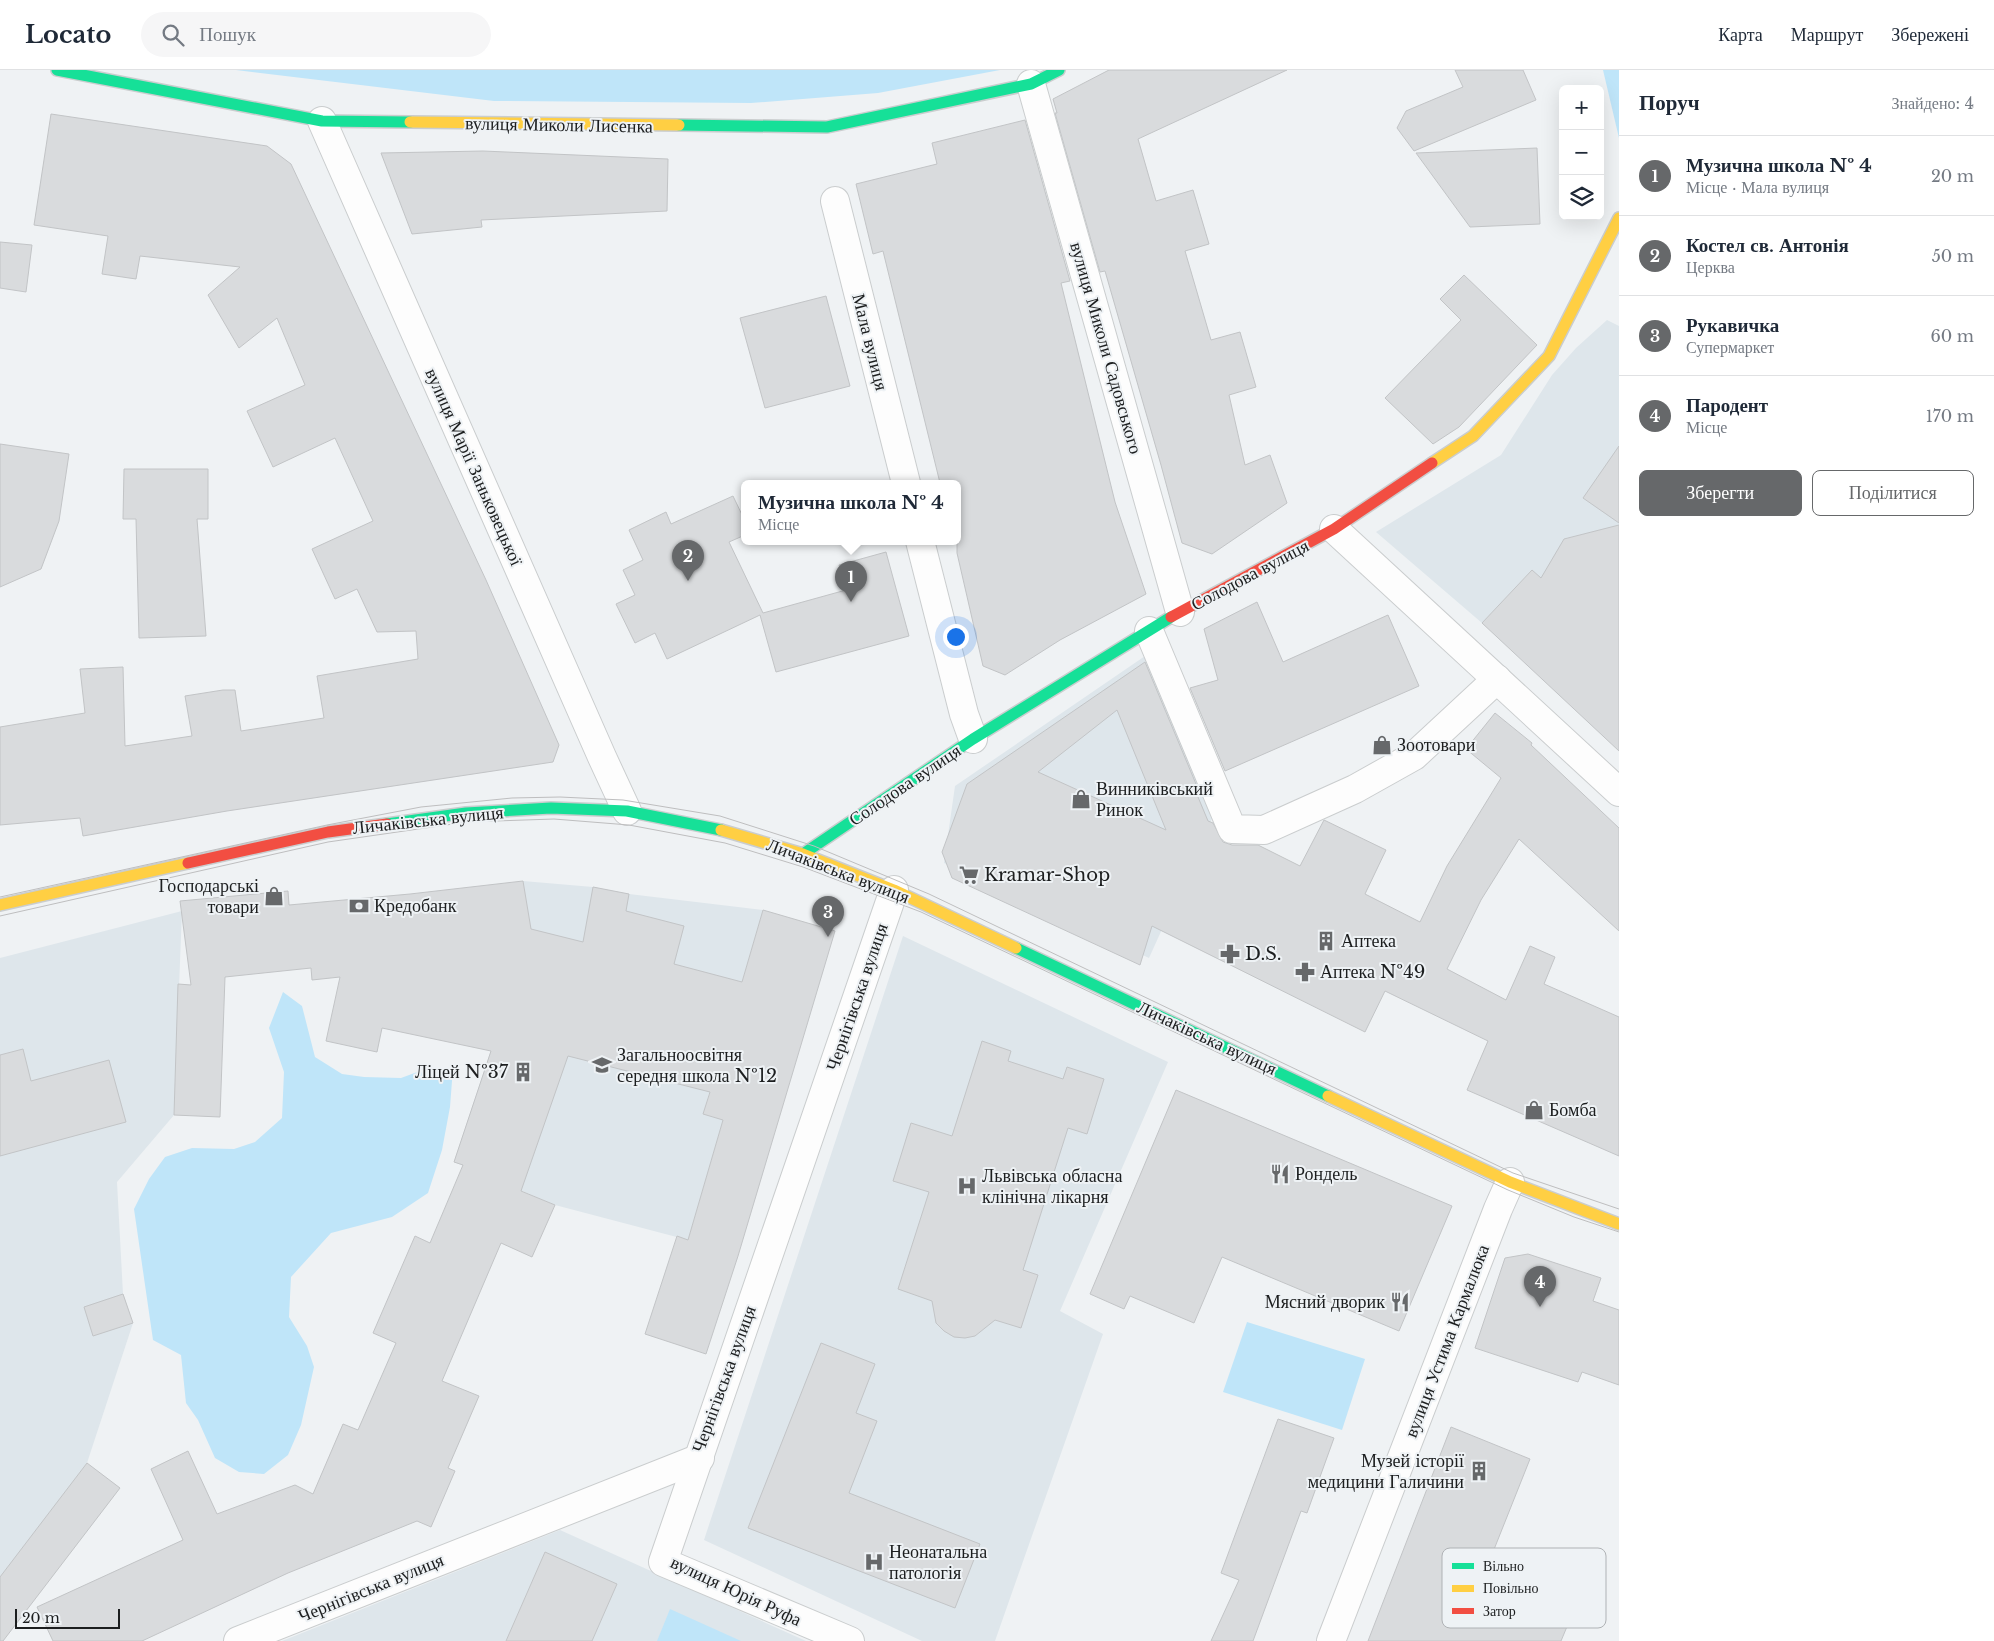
<!DOCTYPE html>
<html lang="uk">
<meta charset="utf-8">
<style>
body{margin:0;font-family:"Libre Baskerville",serif;background:#f6f6f7;color:#1f2937}
.controls{position:absolute;right:15px;top:15px;display:grid;overflow:hidden;border-radius:8px;box-shadow:0 5px 20px #0002}
.controls button{width:45px;height:45px;display:grid;place-items:center;padding:0;border:0;border-bottom:1px solid #e0e1e3;background:#fff;color:#1f2937;font:25px sans-serif}
.scale{position:absolute;left:15px;bottom:12px;width:105px;box-sizing:border-box;padding-left:5px;border:2px solid #1c1e1f;border-top:0;font-size:14px;line-height:18px;white-space:nowrap;color:#1c1e1f;-webkit-text-stroke:4px #eef2f5;paint-order:stroke}
.you{position:absolute;left:955px;top:566px;width:18px;height:18px;margin:-12px;border:4px solid #fff;border-radius:50%;background:#1a73e8;box-shadow:0 0 0 8px #1a73e833}
.badge{display:grid;place-items:center;width:32px;height:32px;border-radius:50%;background:#66686a;color:#fff;font-size:16px;font-weight:700}
.pin{position:absolute;translate:-50% -41px;filter:drop-shadow(0 1px 2px #0008)}
.pin::after{content:'';position:absolute;top:26px;width:18px;height:15px;background:inherit;clip-path:polygon(0 0,100% 0,50% 100%)}
.popup{position:absolute;left:741px;top:410px;width:220px;height:65px;box-sizing:border-box;display:grid;place-content:center;border-radius:8px;background:#fff;filter:drop-shadow(0 1px 4px #0005);font-size:16px;white-space:nowrap;color:#747a83}
.popup b{font-size:19px;color:#1f2937}
.popup::after{content:'';position:absolute;left:50%;top:100%;margin-left:-10px;border:10px solid transparent;border-top-color:#fff}
.list{margin:0;padding:0;list-style:none}
h2{display:flex;justify-content:space-between;align-items:center;height:65px;margin:0;padding:0 20px;font-size:21px}
h2 small{font-size:16px;font-weight:400;color:#747a83}
.list li{display:grid;grid-template-columns:32px 1fr auto;gap:15px;align-items:center;box-sizing:border-box;height:80px;padding:0 20px;border-top:1px solid #e0e1e3}
.list b{display:block;font-size:19px;white-space:nowrap}
.list p{margin:0;font-size:16px;white-space:nowrap;color:#747a83}
.list em{font-size:16px;font-style:normal;color:#747a83}
.actions{display:flex;gap:10px;padding:15px 20px}
.actions a{flex:1;padding:11px 0;border:1px solid #66686a;border-radius:8px;text-align:center;font-size:18px;color:#66686a}
.actions .main{background:#66686a;color:#fff}
.icon{flex:none;width:28px;height:28px;fill:none;stroke:currentColor;stroke-width:2;stroke-linecap:round;stroke-linejoin:round}
.map{position:relative;flex:none;width:1619px;height:1571px;overflow:hidden}
header{display:flex;align-items:center;gap:30px;box-sizing:border-box;height:70px;padding:0 25px;background:#fff;border-bottom:1px solid #e0e1e3}
header strong{font-size:24px}
nav{display:flex;gap:28px;margin-inline-start:auto;font-size:18px}
.search{width:350px;height:45px;background:#f6f6f7;display:flex;align-items:center;gap:12px;box-sizing:border-box;padding:0 18px;border-radius:28px;color:#747a83;font-size:19px}
main{display:flex}
aside{flex:1;background:#fff}
.map>svg:first-child{display:block}
.built{fill:#dee6eb}
.green{fill:#bfe5f9}
.building{fill:#d9dbdd;stroke:#c2c4c6;fill-rule:evenodd}
.lines{fill:none;stroke-linecap:round;stroke-linejoin:round}
.street-casing{stroke:#cacdce;stroke-width:30}
.fast-casing{stroke:#cacdce;stroke-width:14}
.slow-casing{stroke:#cacdce;stroke-width:14}
.jam-casing{stroke:#cacdce;stroke-width:14}
.street{stroke:#fdfdfd;stroke-width:28}
.fast{stroke:#16e098;stroke-width:11}
.slow{stroke:#ffcf43;stroke-width:11}
.jam{stroke:#f24e42;stroke-width:11}
.tram{stroke:#bebebf;stroke-width:1}
.labels{text-anchor:middle;stroke-width:4;stroke-linejoin:round;paint-order:stroke}
.street-label{font-size:18px;fill:#1c1e1f;stroke:#eef2f5}
.poi-label{font-size:18px;fill:#1c1e1f;stroke:#eef2f5;text-anchor:start}
.key{fill:#eef2f5;stroke:#afb2b5;stroke-width:1}
.key-label{font-size:14px;fill:#1c1e1f}
</style>
<header>
<strong>Locato</strong>
<div class="search"><svg class="icon" aria-label="search" viewBox="0 0 24 24"><circle cx="10" cy="10" r="6"/><path d="M15 15l6 6"/></svg>Пошук</div>
<nav><a>Карта</a><a>Маршрут</a><a>Збережені</a></nav>
</header>
<main>
<div class="map">
<svg width="1619" height="1571" viewBox="0 0 1619 1571">
<rect width="100%" height="100%" fill="#eff2f4"/>
<g class="built">
<polygon points="1607,250 1619,256 1619,583 1532,500 1482,553 1376,462 1501,385 1552,305 1576,278"/>
<polygon points="1148,584 1215,742 1149,888 944,793 955,716"/>
<polygon points="523,811 593,817 629,824 763,840 703,1044 723,1050 688,1170 555,1135 454,1092 531,859"/>
<polygon points="182,841 174,1045 117,1112 123,1224 133,1253 87,1393 0,1507 0,888"/>
<polygon points="903,866 1168,992 1060,1241 1103,1264 995,1571 922,1571 704,1470"/>
<polygon points="560,1460 806,1571 282,1571"/>
</g>
<g class="green">
<polygon points="236,0 1000,0 878,23 751,33 494,31"/>
<polygon points="1603,0 1619,0 1619,68"/>
<polygon points="283,922 302,936 315,987 342,1004 364,1007 401,1008 420,1001 453,998 450,1037 442,1080 428,1123 392,1147 331,1163 291,1207 289,1247 307,1276 314,1297 301,1355 288,1385 264,1404 239,1402 215,1388 198,1350 186,1333 181,1285 153,1270 134,1139 149,1109 165,1087 192,1078 234,1079 255,1072 282,1048 284,1002 269,958"/>
<polygon points="1247,1252 1365,1289 1342,1360 1223,1322"/>
<polygon points="670,1539 741,1571 657,1571"/>
</g>
<g class="building">
<polygon points="1109,0 1287,0 1138,69 1156,131 1193,120 1209,174 1185,181 1211,270 1240,262 1256,317 1229,325 1245,395 1270,385 1287,433 1212,484 1182,473 1161,395 1105,201 1100,202 1055,43 1057,43 1053,29"/>
<polygon points="1455,0 1523,0 1536,30 1414,81 1397,58 1406,41 1463,17"/>
<polygon points="51,44 267,76 291,94 486,510 559,675 553,692 227,741 83,766 80,748 0,755 0,657 85,643 80,599 123,597 125,676 192,666 185,626 223,620 235,620 241,661 280,655 324,648 317,606 418,589 416,561 377,562 357,519 335,529 312,479 373,451 335,368 273,397 247,341 305,315 277,248 239,278 208,225 240,197 140,186 136,209 102,204 108,166 34,155"/>
<polygon points="1025,50 1070,211 1061,213 1115,432 1146,524 1060,570 1005,605 983,596 957,483 957,413 940,413 883,181 873,184 856,114 937,94 932,73"/>
<polygon points="1537,78 1540,154 1470,157 1416,83"/>
<polygon points="483,81 668,89 667,141 481,150 482,157 412,164 381,83"/>
<polygon points="0,172 32,175 26,222 0,218"/>
<polygon points="1464,205 1537,275 1459,357 1433,374 1385,328 1461,250 1440,229"/>
<polygon points="826,226 850,316 765,338 740,248"/>
<polygon points="0,374 69,384 59,451 41,499 0,517"/>
<polygon points="1619,376 1619,453 1583,428"/>
<polygon points="124,399 208,399 208,449 197,449 206,566 139,568 136,449 123,449"/>
<polygon points="733,426 745,451 745,465 729,472 763,543 846,520 839,495 886,482 909,566 776,602 760,545 667,589 655,563 635,573 616,534 635,525 623,500 643,490 629,460 666,442 671,454"/>
<polygon points="1619,455 1619,681 1482,553 1532,500 1541,508 1564,469"/>
<polygon points="1257,532 1283,592 1388,545 1419,616 1225,701 1190,618 1218,610 1204,559"/>
<path d="M1145 592 1196 714 1193 715 1208 751 1213 753 1223 772 1232 775H1258L1300 796 1324 750 1386 780 1365 824 1420 852 1447 796 1501 708 1466 679 1495 643 1532 673 1531 675 1619 758V861L1519 769 1481 830 1447 899 1506 930 1530 876 1555 887 1544 914 1619 947V1086L1467 1020 1488 971 1385 921 1365 962 1152 856 1140 895 952 808 942 782 967 714ZM1117 640 1166 760 1038 702Z"/>
<polygon points="523,811 531,859 583,872 593,817 629,824 626,841 684,856 674,894 742,912 763,840 835,861 738,1186 706,1284 645,1264 677,1166 688,1170 723,1050 703,1044 710,1022 568,986 521,1121 555,1135 532,1187 501,1173 442,1311 479,1326 448,1398 455,1401 431,1457 417,1451 288,1503 142,1571 53,1571 37,1537 183,1470 151,1399 188,1381 217,1444 295,1415 313,1424 343,1354 358,1360 396,1273 373,1263 415,1166 430,1173 463,1095 454,1092 491,981 382,958 377,982 326,971 340,907 312,910 311,898 225,907 220,1047 174,1045 178,914 191,915 180,831 288,821 289,835 410,824"/>
<polygon points="982,971 1011,981 1008,991 1063,1009 1067,997 1104,1009 1087,1064 1068,1058 1023,1200 1038,1205 1021,1258 995,1250 975,1266 965,1268 954,1267 944,1261 936,1253 932,1231 898,1219 929,1122 893,1111 911,1053 952,1066"/>
<polygon points="23,979 31,1011 109,990 126,1052 0,1086 0,985"/>
<polygon points="1176,1020 1452,1136 1399,1261 1222,1187 1194,1253 1130,1226 1124,1239 1090,1224"/>
<polygon points="1528,1184 1601,1208 1593,1231 1619,1240 1619,1315 1582,1302 1578,1312 1475,1278 1505,1188"/>
<polygon points="123,1224 133,1253 93,1266 84,1237"/>
<polygon points="821,1273 875,1294 856,1343 877,1351 849,1423 980,1474 955,1538 748,1458"/>
<polygon points="1278,1349 1334,1368 1307,1443 1301,1441 1253,1571 1211,1571 1239,1510 1221,1503"/>
<polygon points="1451,1357 1530,1389 1491,1487 1581,1523 1561,1571 1368,1571"/>
<polygon points="87,1393 120,1418 3,1571 0,1571 0,1507"/>
<polygon points="545,1482 617,1514 592,1571 506,1571"/>
</g>
<g class="lines">
<defs>
<g id="street">
<polyline points="1031,14 1180,542"/>
<polyline points="322,51 602,687 627,741"/>
<polyline points="835,131 906,413"/>
<polyline points="1334,459 1619,722"/>
<polyline points="920,471 964,644 973,669"/>
<polyline points="1149,561 1232,759 1264,760 1355,719 1414,686 1497,609"/>
<polyline points="238,1571 700,1388"/>
<polyline points="850,1571 663,1492 894,820"/>
<polyline points="1331,1571 1498,1139 1510,1112"/>
</g>
<g id="fast">
<polyline points="57,0 322,51 410,52"/>
<polyline points="679,55 827,57 1031,14 1059,0"/>
<polyline points="387,754 466,743 551,738 627,741 721,760"/>
<polyline points="803,784 973,669 1171,547"/>
<polyline points="1016,878 1328,1026"/>
</g>
<g id="slow">
<polyline points="410,52 679,55"/>
<polyline points="1432,393 1473,366 1549,286 1619,148"/>
<polyline points="721,760 803,784 894,820 1016,878"/>
<polyline points="0,835 188,793"/>
<polyline points="1328,1026 1510,1112 1619,1154"/>
</g>
<g id="jam">
<polyline points="1171,547 1334,459 1432,393"/>
<polyline points="188,793 328,762 387,754"/>
</g>
</defs>
<use href="#street" class="street-casing"/>
<use href="#fast" class="fast-casing"/>
<use href="#slow" class="slow-casing"/>
<use href="#jam" class="jam-casing"/>
<use href="#street" class="street"/>
<use href="#fast" class="fast"/>
<use href="#slow" class="slow"/>
<use href="#jam" class="jam"/>
<g class="tram">
<polyline points="0,827 327,755 421,737 512,728 560,727 623,730 720,746 814,776 929,824 1513,1103 1619,1139"/>
<polyline points="0,846 328,772 467,752 554,749 629,755 725,773 803,797 921,842 1508,1120 1574,1147 1619,1162"/>
</g>
</g>
<defs>
<symbol id="shop-bare" viewBox="-9 -9 18 18"><path d="M-5-2.5h2.3a2.7 3.5 0 0 1 5.4 0H5L5.5 6h-11ZM-1.5-2.5h3a1.5 2.3 0 0 0-3 0Z" fill="#66686a" stroke="#eef2f5" stroke-width="2.5" paint-order="stroke"/></symbol>
<symbol id="supermarket-bare" viewBox="-9 -9 18 18"><path d="M-6-5.5h2.5l.6 2H6L4.5 2H-2.5L-4.4-4H-6ZM-1.5 3.2a1.3 1.3 0 1 0 .1 0ZM3 3.2a1.3 1.3 0 1 0 .1 0Z" fill="#66686a" stroke="#eef2f5" stroke-width="2.5" paint-order="stroke"/></symbol>
<symbol id="bank-bare" viewBox="-9 -9 18 18"><path d="M-6-4H6V4H-6ZM0-2.3a2.3 2.3 0 1 0 0 4.6a2.3 2.3 0 1 0 0-4.6Z" fill="#66686a" stroke="#eef2f5" stroke-width="2.5" paint-order="stroke"/></symbol>
<symbol id="building-bare" viewBox="-9 -9 18 18"><path d="M-4-6H4V6H1V3H-1V6H-4ZM-2.5-4.3h1.7v1.8h-1.7ZM.8-4.3h1.7v1.8H.8ZM-2.5-1h1.7V.8h-1.7ZM.8-1h1.7V.8H.8Z" fill="#66686a" stroke="#eef2f5" stroke-width="2.5" paint-order="stroke"/></symbol>
<symbol id="pharmacy-bare" viewBox="-9 -9 18 18"><path d="M-2-6h4v4h4v4h-4v4h-4v-4h-4v-4h4Z" fill="#66686a" stroke="#eef2f5" stroke-width="2.5" paint-order="stroke"/></symbol>
<symbol id="school-bare" viewBox="-9 -9 18 18"><path d="M0-5L7-2L0 1L-7-2ZM-4 1L0 2.5L4 1V4Q0 6-4 4Z" fill="#66686a" stroke="#eef2f5" stroke-width="2.5" paint-order="stroke"/></symbol>
<symbol id="restaurant-bare" viewBox="-9 -9 18 18"><path d="M-5-6h1v4h1v-4h1v4h1v-4h1v5L-1.5 .5V6h-2V.5L-5-1ZM5-6V6H3V1.5H1.5Q1.5-4 5-6Z" fill="#66686a" stroke="#eef2f5" stroke-width="2.5" paint-order="stroke"/></symbol>
<symbol id="hospital-bare" viewBox="-9 -9 18 18"><path d="M-5-5h3v3.5h4V-5h3V5h-3V1.5h-4V5h-3Z" fill="#66686a" stroke="#eef2f5" stroke-width="2.5" paint-order="stroke"/></symbol>
</defs>
<g fill-rule="evenodd">
<use href="#shop-bare" x="1368" y="661" width="28" height="28"/>
<use href="#shop-bare" x="1067" y="715" width="28" height="28"/>
<use href="#supermarket-bare" x="955" y="791" width="28" height="28"/>
<use href="#shop-bare" x="260" y="812" width="28" height="28"/>
<use href="#bank-bare" x="345" y="822" width="28" height="28"/>
<use href="#building-bare" x="1312" y="857" width="28" height="28"/>
<use href="#pharmacy-bare" x="1216" y="870" width="28" height="28"/>
<use href="#pharmacy-bare" x="1291" y="888" width="28" height="28"/>
<use href="#school-bare" x="588" y="981" width="28" height="28"/>
<use href="#building-bare" x="509" y="988" width="28" height="28"/>
<use href="#shop-bare" x="1520" y="1026" width="28" height="28"/>
<use href="#restaurant-bare" x="1266" y="1090" width="28" height="28"/>
<use href="#hospital-bare" x="953" y="1102" width="28" height="28"/>
<use href="#restaurant-bare" x="1386" y="1218" width="28" height="28"/>
<use href="#building-bare" x="1465" y="1387" width="28" height="28"/>
<use href="#hospital-bare" x="860" y="1478" width="28" height="28"/>
</g>
<g class="labels">
<g class="street-label">
<text transform="translate(559 55) rotate(1)" y="6">вулиця Миколи Лисенка</text>
<text transform="translate(870 272) rotate(76)" y="6">Мала вулиця</text>
<text transform="translate(1106 278) rotate(74)" y="6">вулиця Миколи Садовського</text>
<text transform="translate(474 397) rotate(66)" y="6">вулиця Марії Заньковецької</text>
<text transform="translate(1250 505) rotate(-28)" y="6">Солодова вулиця</text>
<text transform="translate(905 715) rotate(-34)" y="6">Солодова вулиця</text>
<text transform="translate(428 750) rotate(-6)" y="6">Личаківська вулиця</text>
<text transform="translate(838 801) rotate(21)" y="6">Личаківська вулиця</text>
<text transform="translate(857 927) rotate(-71)" y="6">Чернігівська вулиця</text>
<text transform="translate(1207 968) rotate(25)" y="6">Личаківська вулиця</text>
<text transform="translate(1447 1271) rotate(-69)" y="6">вулиця Устима Кармалюка</text>
<text transform="translate(724 1309) rotate(-70)" y="6">Чернігівська вулиця</text>
<text transform="translate(371 1518) rotate(-22)" y="6">Чернігівська вулиця</text>
<text transform="translate(736 1521) rotate(25)" y="6">вулиця Юрія Руфа</text>
</g>
<g class="poi-label">
<text x="1397" y="681">Зоотовари</text>
<text x="1096" y="725">Винниківський<tspan x="1096" dy="21">Ринок</tspan></text>
<text x="984" y="811">Kramar-Shop</text>
<text x="259" y="822" text-anchor="end">Господарські<tspan x="259" dy="21">товари</tspan></text>
<text x="374" y="842">Кредобанк</text>
<text x="1341" y="877">Аптека</text>
<text x="1245" y="890">D.S.</text>
<text x="1320" y="908">Аптека №49</text>
<text x="617" y="991">Загальноосвітня<tspan x="617" dy="21">середня школа №12</tspan></text>
<text x="508" y="1008" text-anchor="end">Ліцей №37</text>
<text x="1549" y="1046">Бомба</text>
<text x="1295" y="1110">Рондель</text>
<text x="982" y="1112">Львівська обласна<tspan x="982" dy="21">клінічна лікарня</tspan></text>
<text x="1385" y="1238" text-anchor="end">Мясний дворик</text>
<text x="1464" y="1397" text-anchor="end">Музей історії<tspan x="1464" dy="21">медицини Галичини</tspan></text>
<text x="889" y="1488">Неонатальна<tspan x="889" dy="21">патологія</tspan></text>
</g>
</g>
<rect x="1442" y="1478" width="164" height="80" rx="8" class="key"/>
<rect x="1452" y="1493" width="22" height="6" fill="#16e098"/>
<rect x="1452" y="1515" width="22" height="7" fill="#ffcf43"/>
<rect x="1452" y="1538" width="22" height="6" fill="#f24e42"/>
<g class="key-label">
<text x="1483" y="1501">Вільно</text>
<text x="1483" y="1523">Повільно</text>
<text x="1483" y="1546">Затор</text>
</g>
</svg>
<div class="controls">
<button>+</button>
<button>−</button>
<button><svg class="icon" aria-label="layers" viewBox="0 0 24 24"><path d="M12 4l9 5-9 5-9-5zM3 14l9 5 9-5"/></svg></button>
</div>
<div class="scale">20 m</div>
<div class="you"></div>
<div class="pin badge" style="left:851px;top:532px">1</div>
<div class="popup"><b>Музична школа № 4</b>Місце</div>
<div class="pin badge" style="left:688px;top:511px">2</div>
<div class="pin badge" style="left:828px;top:867px">3</div>
<div class="pin badge" style="left:1540px;top:1237px">4</div>
</div>
<aside>
<h2>Поруч<small>Знайдено: 4</small></h2>
<ul class="list">
<li><span class="badge">1</span><div><b>Музична школа № 4</b><p>Місце · Мала вулиця</p></div><em>20 m</em></li>
<li><span class="badge">2</span><div><b>Костел св. Антонія</b><p>Церква</p></div><em>50 m</em></li>
<li><span class="badge">3</span><div><b>Рукавичка</b><p>Супермаркет</p></div><em>60 m</em></li>
<li><span class="badge">4</span><div><b>Пародент</b><p>Місце</p></div><em>170 m</em></li>
</ul>
<div class="actions"><a class="main">Зберегти</a><a>Поділитися</a></div>
</aside>
</main>
